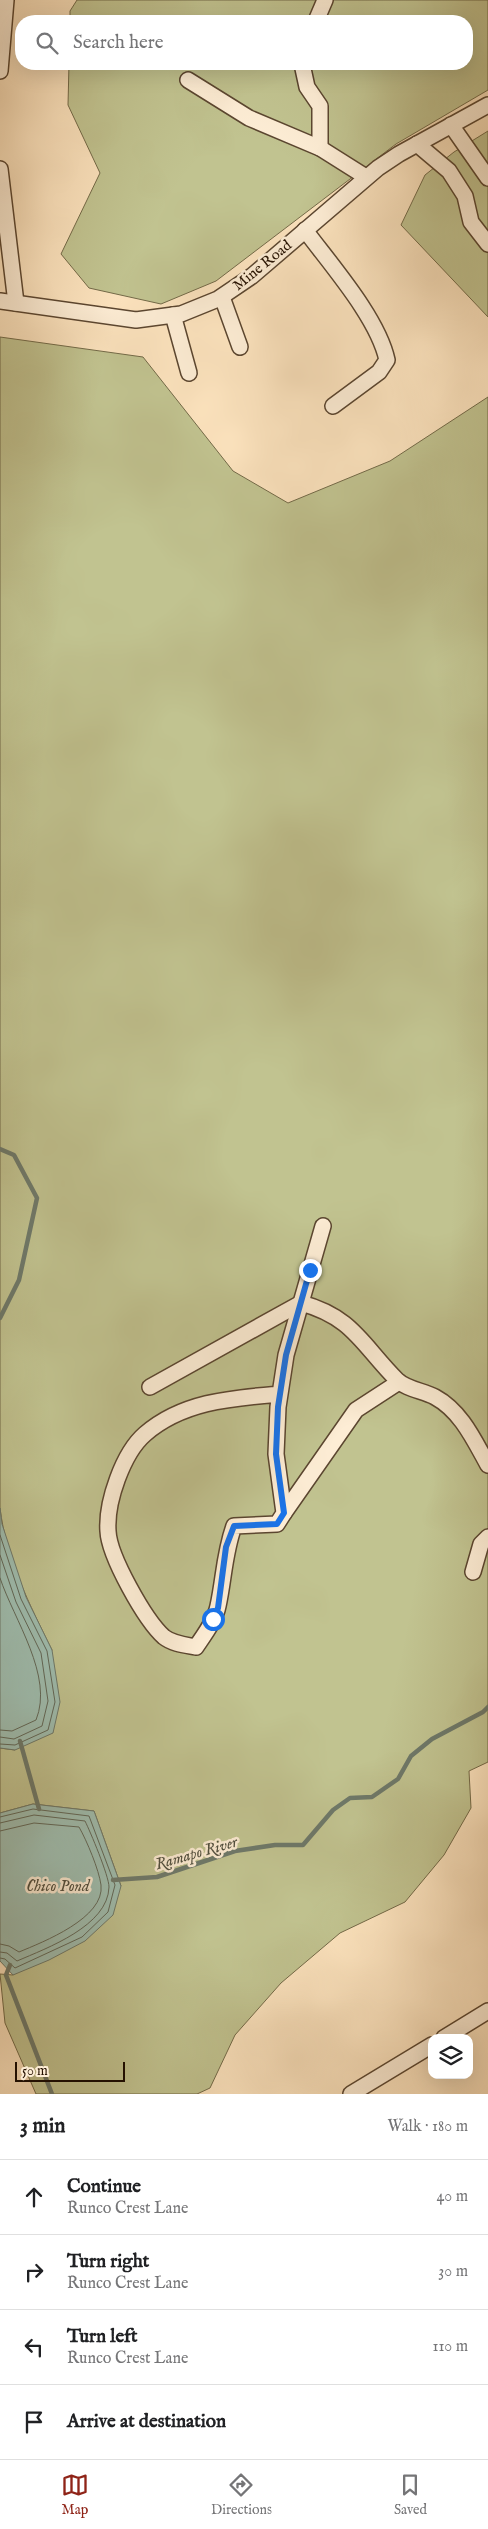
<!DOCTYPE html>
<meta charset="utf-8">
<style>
body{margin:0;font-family:"IM FELL English",serif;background:#f6f6f6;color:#202124}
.controls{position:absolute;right:15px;bottom:15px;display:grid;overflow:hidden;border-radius:10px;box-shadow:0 5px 20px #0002}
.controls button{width:45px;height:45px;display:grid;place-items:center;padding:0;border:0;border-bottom:1px solid #e0e0e0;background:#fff;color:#202124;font:25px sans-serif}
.scale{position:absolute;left:15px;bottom:12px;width:110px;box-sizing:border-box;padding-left:5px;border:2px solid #251101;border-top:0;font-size:14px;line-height:18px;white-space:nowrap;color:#251101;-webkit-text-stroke:4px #fdedd5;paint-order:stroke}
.stop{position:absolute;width:15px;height:15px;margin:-11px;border:4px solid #1a73e8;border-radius:50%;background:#fff}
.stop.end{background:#1a73e8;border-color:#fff;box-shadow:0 1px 5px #0008}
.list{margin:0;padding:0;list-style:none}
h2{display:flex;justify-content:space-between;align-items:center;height:65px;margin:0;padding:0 20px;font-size:21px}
h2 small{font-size:16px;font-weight:400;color:#757577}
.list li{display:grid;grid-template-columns:32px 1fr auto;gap:15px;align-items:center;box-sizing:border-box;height:75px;padding:0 20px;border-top:1px solid #e0e0e0}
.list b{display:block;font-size:19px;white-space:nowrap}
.list p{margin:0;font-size:16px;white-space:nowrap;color:#757577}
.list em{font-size:16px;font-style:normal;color:#757577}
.icon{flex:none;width:28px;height:28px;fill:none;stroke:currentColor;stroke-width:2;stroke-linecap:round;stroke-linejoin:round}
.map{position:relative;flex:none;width:488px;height:2094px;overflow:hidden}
.search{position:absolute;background:#fff;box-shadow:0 5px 20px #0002;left:15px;right:15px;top:15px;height:55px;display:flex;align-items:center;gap:12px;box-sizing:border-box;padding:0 18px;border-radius:20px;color:#757577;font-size:19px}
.sheet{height:365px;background:#fff}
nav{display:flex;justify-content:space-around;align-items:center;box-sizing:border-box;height:70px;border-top:1px solid #e0e0e0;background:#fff;font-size:14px;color:#757577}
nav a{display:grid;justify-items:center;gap:2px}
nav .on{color:#8f2418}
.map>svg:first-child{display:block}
.green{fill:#c1c390;stroke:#736a48}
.water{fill:#9fbeb0;stroke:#6e796a}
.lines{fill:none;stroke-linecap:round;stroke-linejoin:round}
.shore{stroke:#626858;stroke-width:1}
.stream{stroke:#6e796a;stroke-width:4.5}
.minor-casing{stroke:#5b4630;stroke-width:18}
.minor{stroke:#fdedd5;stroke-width:15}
.route{stroke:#1a73e8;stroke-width:6}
.labels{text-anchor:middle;stroke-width:5;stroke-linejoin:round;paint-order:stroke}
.street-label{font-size:15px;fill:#251101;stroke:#fdedd5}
.water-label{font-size:16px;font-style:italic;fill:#504e3e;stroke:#fdedd5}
</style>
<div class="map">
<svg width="488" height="2094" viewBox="0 0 488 2094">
<rect width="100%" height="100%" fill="#fce3be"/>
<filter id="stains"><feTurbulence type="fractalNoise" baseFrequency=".004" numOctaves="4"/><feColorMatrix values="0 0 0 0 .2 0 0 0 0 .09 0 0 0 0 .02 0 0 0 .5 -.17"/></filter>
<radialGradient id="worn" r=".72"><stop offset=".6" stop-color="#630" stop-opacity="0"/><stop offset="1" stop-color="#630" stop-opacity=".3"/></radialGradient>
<g class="green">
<polygon points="77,0 488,0 488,90 396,144 216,281 161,304 89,288 61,254 100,173 68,105 69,64 467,64 467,21 70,21 70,11"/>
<polygon points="488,131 488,317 401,225 425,175 454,152"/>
<path d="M0 337 143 357 233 471 288 503 390 461 488 397V1762L469 1771 471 1808 444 1855 405 1902 340 1933 281 1983 235 2035 210 2088 197 2094H36L5 2023 0 1974 13 1975 121 1886 94 1811 33 1804 0 1813V1748L15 1750 52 1650C30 1606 6 1558 0 1508Z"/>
</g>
<g class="water">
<polygon points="0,1508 2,1524 26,1597 52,1650 60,1702 53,1733 15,1750 0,1748"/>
<polygon points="33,1804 94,1811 121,1886 113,1915 85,1941 49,1960 13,1975 0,1961 0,1813"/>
</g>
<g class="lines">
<g class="shore">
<polyline points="0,1535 21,1599 47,1651 55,1702 48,1730 15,1745 0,1744"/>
<polyline points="0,1555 16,1602 41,1653 48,1701 42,1726 14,1739 0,1737"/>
<path d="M0 1578C14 1620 54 1676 36 1720L12 1731 0 1730"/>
<polyline points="0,1817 33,1809 89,1816 115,1885 108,1912 82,1937 15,1968 5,1959 0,1958"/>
<path d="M0 1823 34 1815 85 1821C90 1831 109 1876 109 1887 108 1926 47 1948 17 1961L7 1953 0 1952"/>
<path d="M0 1831 34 1823 79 1827C87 1841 99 1870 101 1885 105 1918 43 1942 19 1952L9 1946 0 1944"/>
</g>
<g class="stream">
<polyline points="0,1149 14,1155 37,1198 19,1280 0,1318"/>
<polyline points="20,1741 39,1809"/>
<polyline points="113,1880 157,1877 235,1851 275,1845 303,1845 333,1810 350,1798 372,1797 398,1779 411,1756 432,1739 483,1712 488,1707"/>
<polyline points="10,1965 6,1975 52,2094"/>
</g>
<defs>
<g id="minor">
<polyline points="316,21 325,0"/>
<polyline points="302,64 307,87 320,106 320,148"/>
<polyline points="0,71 6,0"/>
<polyline points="188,80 249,118 320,148 366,177"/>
<polyline points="451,125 488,178"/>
<polyline points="417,144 449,171 465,196 471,222 488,244"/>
<polyline points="0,169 16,303"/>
<path d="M305 230C331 265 378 318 387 360L379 372 333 406"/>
<polyline points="222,297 240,347"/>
<polyline points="0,301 136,320 181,314 218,299 252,276 378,168 399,154 488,105"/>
<polyline points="173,315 189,373"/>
<path d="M150 1387 301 1303C353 1317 362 1345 397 1380 406 1389 424 1391 435 1397 461 1411 474 1440 488 1465"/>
<path d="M280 1394C233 1398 183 1401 145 1434 123 1453 106 1502 108 1531 109 1556 145 1620 164 1637 173 1644 185 1645 196 1647 204 1635 215 1621 218 1606 224 1579 224 1554 234 1526L277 1524 284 1513 276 1454 278 1407 286 1355 323 1226"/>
<polyline points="284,1513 356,1410 399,1382"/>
<polyline points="473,1572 481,1544 488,1537"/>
<polyline points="444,2038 488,2011"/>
<polyline points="351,2094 432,2045"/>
</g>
</defs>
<use href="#minor" class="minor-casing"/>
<use href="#minor" class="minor"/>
</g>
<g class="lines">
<polyline class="route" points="213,1619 218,1608 226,1547 234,1526 277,1524 284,1513 276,1454 278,1407 286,1355 310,1270"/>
</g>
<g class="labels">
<g class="street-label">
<text transform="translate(262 265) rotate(-39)" y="5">Mine Road</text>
</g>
<g class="water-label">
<text transform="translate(196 1852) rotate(-16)" y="6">Ramapo River</text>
<text x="58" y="1891">Chico Pond</text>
</g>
</g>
<rect width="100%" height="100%" filter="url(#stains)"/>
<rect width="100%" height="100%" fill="url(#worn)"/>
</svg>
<div class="controls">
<button><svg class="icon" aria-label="layers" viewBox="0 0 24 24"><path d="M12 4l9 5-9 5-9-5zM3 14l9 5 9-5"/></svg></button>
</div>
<div class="scale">50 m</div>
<div class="stop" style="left:213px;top:1619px"></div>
<div class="stop end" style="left:310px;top:1270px"></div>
<div class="search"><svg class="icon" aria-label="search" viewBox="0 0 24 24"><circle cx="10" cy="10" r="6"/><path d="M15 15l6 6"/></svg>Search here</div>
</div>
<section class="sheet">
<h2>3 min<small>Walk · 180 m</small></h2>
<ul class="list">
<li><svg class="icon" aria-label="ahead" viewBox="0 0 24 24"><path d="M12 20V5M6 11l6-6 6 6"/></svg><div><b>Continue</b><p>Runco Crest Lane</p></div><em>40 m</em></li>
<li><svg class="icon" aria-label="right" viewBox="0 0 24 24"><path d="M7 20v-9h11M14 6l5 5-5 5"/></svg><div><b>Turn right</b><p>Runco Crest Lane</p></div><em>30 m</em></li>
<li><svg class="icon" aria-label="left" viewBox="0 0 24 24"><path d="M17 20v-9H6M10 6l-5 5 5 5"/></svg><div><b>Turn left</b><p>Runco Crest Lane</p></div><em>110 m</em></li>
<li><svg class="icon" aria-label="arrive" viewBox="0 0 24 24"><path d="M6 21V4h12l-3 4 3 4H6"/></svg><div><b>Arrive at destination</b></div></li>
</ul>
</section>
<nav>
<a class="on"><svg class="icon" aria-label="map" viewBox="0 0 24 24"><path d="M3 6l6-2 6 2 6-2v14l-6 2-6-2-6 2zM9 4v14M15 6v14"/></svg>Map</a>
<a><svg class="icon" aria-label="directions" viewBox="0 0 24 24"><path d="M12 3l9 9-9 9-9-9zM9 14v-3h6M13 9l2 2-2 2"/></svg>Directions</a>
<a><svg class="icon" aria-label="saved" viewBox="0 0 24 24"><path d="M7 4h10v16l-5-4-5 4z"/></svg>Saved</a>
</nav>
